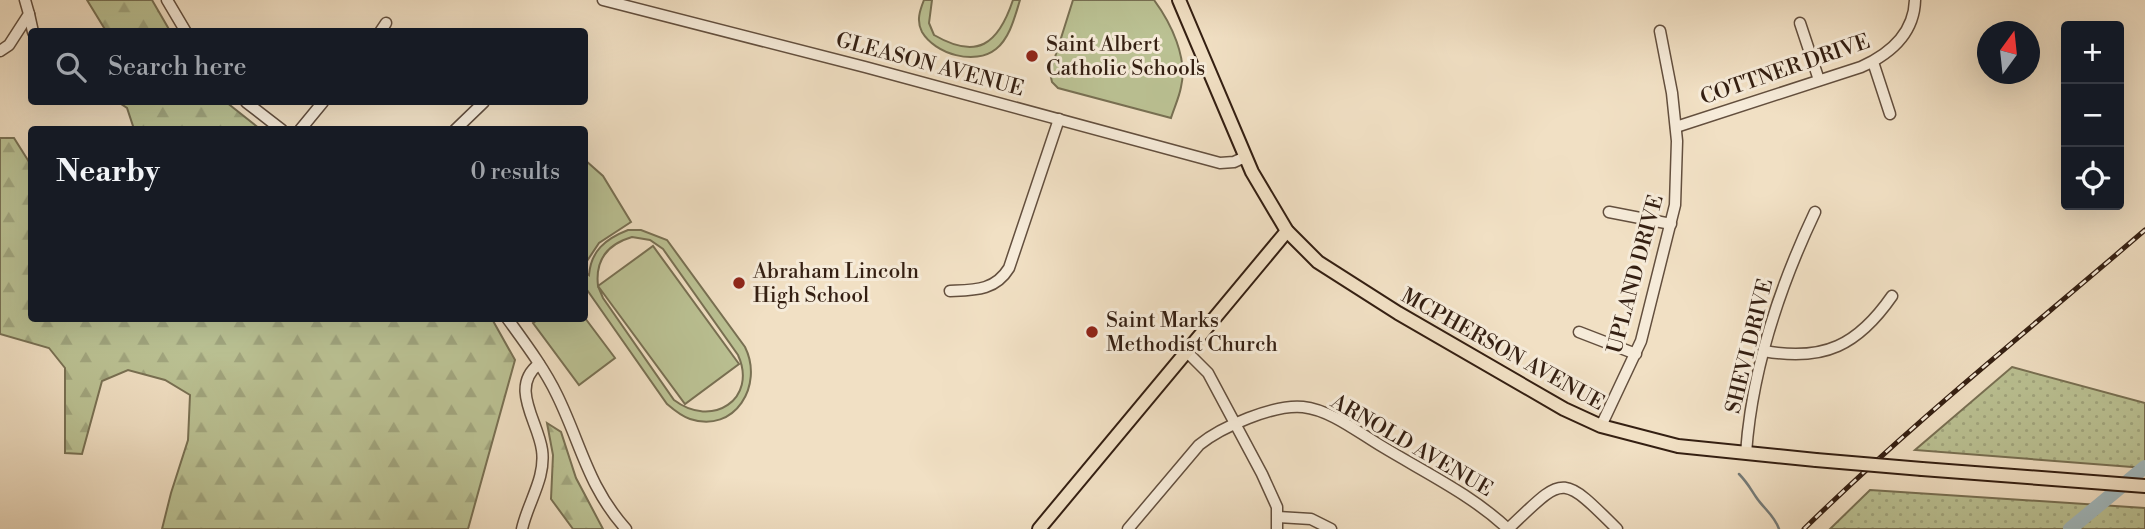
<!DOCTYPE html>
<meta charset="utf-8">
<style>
body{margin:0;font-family:"Libre Bodoni",serif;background:#242831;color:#f1f3f6}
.controls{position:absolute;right:21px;top:21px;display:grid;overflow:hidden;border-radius:7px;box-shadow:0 7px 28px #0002}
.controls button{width:63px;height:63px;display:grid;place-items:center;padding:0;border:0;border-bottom:2px solid #363941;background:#171b24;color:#f1f3f6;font:35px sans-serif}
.compass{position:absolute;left:1977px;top:21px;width:63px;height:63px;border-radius:50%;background:#171b24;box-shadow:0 7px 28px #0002;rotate:15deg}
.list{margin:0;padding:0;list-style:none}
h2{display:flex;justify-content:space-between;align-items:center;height:91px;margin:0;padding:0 28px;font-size:30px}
h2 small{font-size:23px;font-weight:400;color:#9ea1a6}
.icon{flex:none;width:38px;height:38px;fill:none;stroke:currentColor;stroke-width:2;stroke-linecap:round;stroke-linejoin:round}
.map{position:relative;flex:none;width:2145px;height:529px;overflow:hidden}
.search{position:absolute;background:#171b24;box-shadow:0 7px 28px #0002;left:28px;top:28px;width:560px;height:77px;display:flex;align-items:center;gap:18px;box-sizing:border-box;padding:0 24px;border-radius:7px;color:#9ea1a6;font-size:26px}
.panel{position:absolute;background:#171b24;box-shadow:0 7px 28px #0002;left:28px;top:126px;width:560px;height:196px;border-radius:7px}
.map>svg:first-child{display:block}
.grass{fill:url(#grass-dots);stroke:#787053;stroke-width:2}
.forest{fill:url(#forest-firs);stroke:#787053;stroke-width:2}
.garden{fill:#bbc294;stroke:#787053;stroke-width:2;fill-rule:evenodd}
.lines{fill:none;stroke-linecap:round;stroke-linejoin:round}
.stream{stroke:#757c7a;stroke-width:2.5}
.river{stroke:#a1bac0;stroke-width:14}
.minor-casing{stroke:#634f3e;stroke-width:13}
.major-casing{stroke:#341f12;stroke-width:16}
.minor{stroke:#f6ebd9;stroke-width:10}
.major{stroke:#f1e0c4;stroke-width:12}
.rail-casing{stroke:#341f12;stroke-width:5}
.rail{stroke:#f6ebd9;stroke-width:2.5;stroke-dasharray:8;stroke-linecap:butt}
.major-bridge-casing{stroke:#341f12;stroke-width:16;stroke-linecap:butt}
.major-bridge{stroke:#f1e0c4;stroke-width:12}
.poi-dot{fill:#8f2418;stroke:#f6ebd9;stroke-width:2.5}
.labels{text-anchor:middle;stroke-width:6;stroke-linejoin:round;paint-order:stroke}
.poi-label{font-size:21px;fill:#341f12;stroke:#f6ebd9;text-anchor:start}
.street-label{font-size:21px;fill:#341f12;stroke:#f6ebd9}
</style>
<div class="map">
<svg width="2145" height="529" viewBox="0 0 2145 529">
<defs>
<pattern id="grass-dots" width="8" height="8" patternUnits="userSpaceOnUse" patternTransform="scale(1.75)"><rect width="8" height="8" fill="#bbc294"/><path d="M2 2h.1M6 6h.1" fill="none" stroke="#a1a67f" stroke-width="1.8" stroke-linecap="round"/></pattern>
<pattern id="forest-firs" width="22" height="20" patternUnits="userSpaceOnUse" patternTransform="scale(1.75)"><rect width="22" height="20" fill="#bbc294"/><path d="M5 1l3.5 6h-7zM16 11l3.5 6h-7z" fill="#a1a67f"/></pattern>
</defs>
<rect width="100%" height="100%" fill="#f1e0c4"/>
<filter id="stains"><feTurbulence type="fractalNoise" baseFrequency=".00286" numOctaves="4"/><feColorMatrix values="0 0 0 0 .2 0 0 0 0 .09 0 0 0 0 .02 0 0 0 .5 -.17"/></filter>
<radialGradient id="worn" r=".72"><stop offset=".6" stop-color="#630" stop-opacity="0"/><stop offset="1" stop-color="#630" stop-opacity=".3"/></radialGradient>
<g class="grass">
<polygon points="2012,367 2145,403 2145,468 1915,450"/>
<polygon points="1870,490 2145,508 2145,529 1830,529"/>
</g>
<g class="forest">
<polygon points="87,0 152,0 170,31 106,31"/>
<polygon points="118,102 226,102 260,129 134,129 127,108"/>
<polygon points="0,138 14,138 31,165 31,173 32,318 492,319 515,360 468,529 162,529 171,493 188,440 190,395 165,380 128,370 102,381 82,454 65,453 65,368 49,348 0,334"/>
<polygon points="547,423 561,432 576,478 603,529 573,529 551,499 553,455"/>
</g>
<g class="garden">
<path d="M924 0H932L929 23 934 35C977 60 998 45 1013 0H1020C1015 16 1010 38 996 49 975 66 935 54 922 32 916 21 920 10 924 0Z"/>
<path d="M1073 0H1154C1171 23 1188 58 1181 87 1179 98 1174 108 1171 118L1058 88 1052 82 1050 73Z"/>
<polygon points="585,160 603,176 631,222 599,243 585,264"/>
<path d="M628 230H641L667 240 745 347C764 385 735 434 690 419 681 416 674 410 667 404L585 287V272L589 275C591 251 605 239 628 230ZM632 237 650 240 663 249 738 355C758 399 712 429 674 400L603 298 598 286 685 404 739 364 653 246 598 286C595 260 608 244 632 237Z"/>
<polygon points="585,318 615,358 579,385 533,323 539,319"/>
</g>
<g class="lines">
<path class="stream" d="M1739 474C1747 482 1750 488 1756 497 1764 509 1774 515 1779 529"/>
<polyline class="river" points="2070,529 2145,467"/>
<defs>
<g id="minor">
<polyline points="167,0 186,32"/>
<polyline points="603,0 865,67 1220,163 1234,162 1245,157"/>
<polyline points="29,14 33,32"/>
<polyline points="1800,23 1819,80"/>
<polyline points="380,32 386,23"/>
<polyline points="0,51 9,45 29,14 25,0"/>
<polyline points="1873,62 1890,114"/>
<polyline points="246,102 282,130"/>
<path d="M1676 127 1861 67C1890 54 1914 34 1915 0"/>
<polyline points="300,130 323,102"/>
<polyline points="455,130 484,102"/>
<polyline points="1609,212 1671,224"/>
<path d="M950 291C974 290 995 291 1009 268L1059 119"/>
<path d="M507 318C525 343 544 368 557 395 581 444 588 487 626 529"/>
<polyline points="1579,332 1636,354"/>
<path d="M1764 351C1824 362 1858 345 1892 296"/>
<polyline points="1187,352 1208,373 1262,474 1277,507 1277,529"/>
<polyline points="1601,426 1641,341 1675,205 1677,141 1672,93 1660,31"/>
<path d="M1746 453C1752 369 1779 288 1815 212"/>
<polyline points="1278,517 1311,519 1331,529"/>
<path d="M522 529C528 502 546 478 542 450 538 421 509 387 539 364"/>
<path d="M1128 529 1199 445C1221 427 1274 404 1303 407 1331 410 1359 433 1383 447 1426 473 1472 495 1508 529"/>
<path d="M1508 529C1564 476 1560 472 1617 529"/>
</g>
<g id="major">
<polyline points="1179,0 1252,172 1287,231 1318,262 1398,313 1564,409 1601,426 1678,446 1816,460"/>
<polyline points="1922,469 2145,486"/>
<polyline points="1039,529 1287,231"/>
</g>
</defs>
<use href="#minor" class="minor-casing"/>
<use href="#major" class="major-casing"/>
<use href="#minor" class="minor"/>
<use href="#major" class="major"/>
<defs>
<path id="rail" d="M1804 529C1912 423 2030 329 2145 230"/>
</defs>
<use href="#rail" class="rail-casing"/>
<use href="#rail" class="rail"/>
<defs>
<polyline id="major-bridge" points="1816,460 1922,469"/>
</defs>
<use href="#major-bridge" class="major-bridge-casing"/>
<use href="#major-bridge" class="major-bridge"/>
</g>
<g class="poi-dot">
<circle cx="1032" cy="56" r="7"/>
<circle cx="739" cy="283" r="7"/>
<circle cx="1092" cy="332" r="7"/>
</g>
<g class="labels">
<g class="poi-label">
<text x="1046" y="51">Saint Albert<tspan x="1046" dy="24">Catholic Schools</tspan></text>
<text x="753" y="278">Abraham Lincoln<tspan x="753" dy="24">High School</tspan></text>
<text x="1106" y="327">Saint Marks<tspan x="1106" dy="24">Methodist Church</tspan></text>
</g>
<g class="street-label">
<text transform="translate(930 64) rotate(15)" y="7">GLEASON AVENUE</text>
<text transform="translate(1785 69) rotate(-19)" y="7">COTTNER DRIVE</text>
<text transform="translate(1635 274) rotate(-75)" y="7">UPLAND DRIVE</text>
<text transform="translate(1749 346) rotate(-76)" y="7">SHEVI DRIVE</text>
<text transform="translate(1503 349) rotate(29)" y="7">MCPHERSON AVENUE</text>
<text transform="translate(1412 445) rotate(30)" y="7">ARNOLD AVENUE</text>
</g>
</g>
<rect width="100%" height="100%" filter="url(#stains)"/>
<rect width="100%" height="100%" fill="url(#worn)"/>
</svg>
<div class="controls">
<button>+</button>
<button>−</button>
<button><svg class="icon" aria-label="locate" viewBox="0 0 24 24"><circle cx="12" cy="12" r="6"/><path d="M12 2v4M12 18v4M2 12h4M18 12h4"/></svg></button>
</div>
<svg class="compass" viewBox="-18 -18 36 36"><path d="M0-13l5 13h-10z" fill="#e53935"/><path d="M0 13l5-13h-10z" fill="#9ea1a6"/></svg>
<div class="search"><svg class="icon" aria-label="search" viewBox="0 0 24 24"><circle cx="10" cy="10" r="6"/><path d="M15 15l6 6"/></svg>Search here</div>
<section class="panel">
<h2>Nearby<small>0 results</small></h2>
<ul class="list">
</ul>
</section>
</div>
